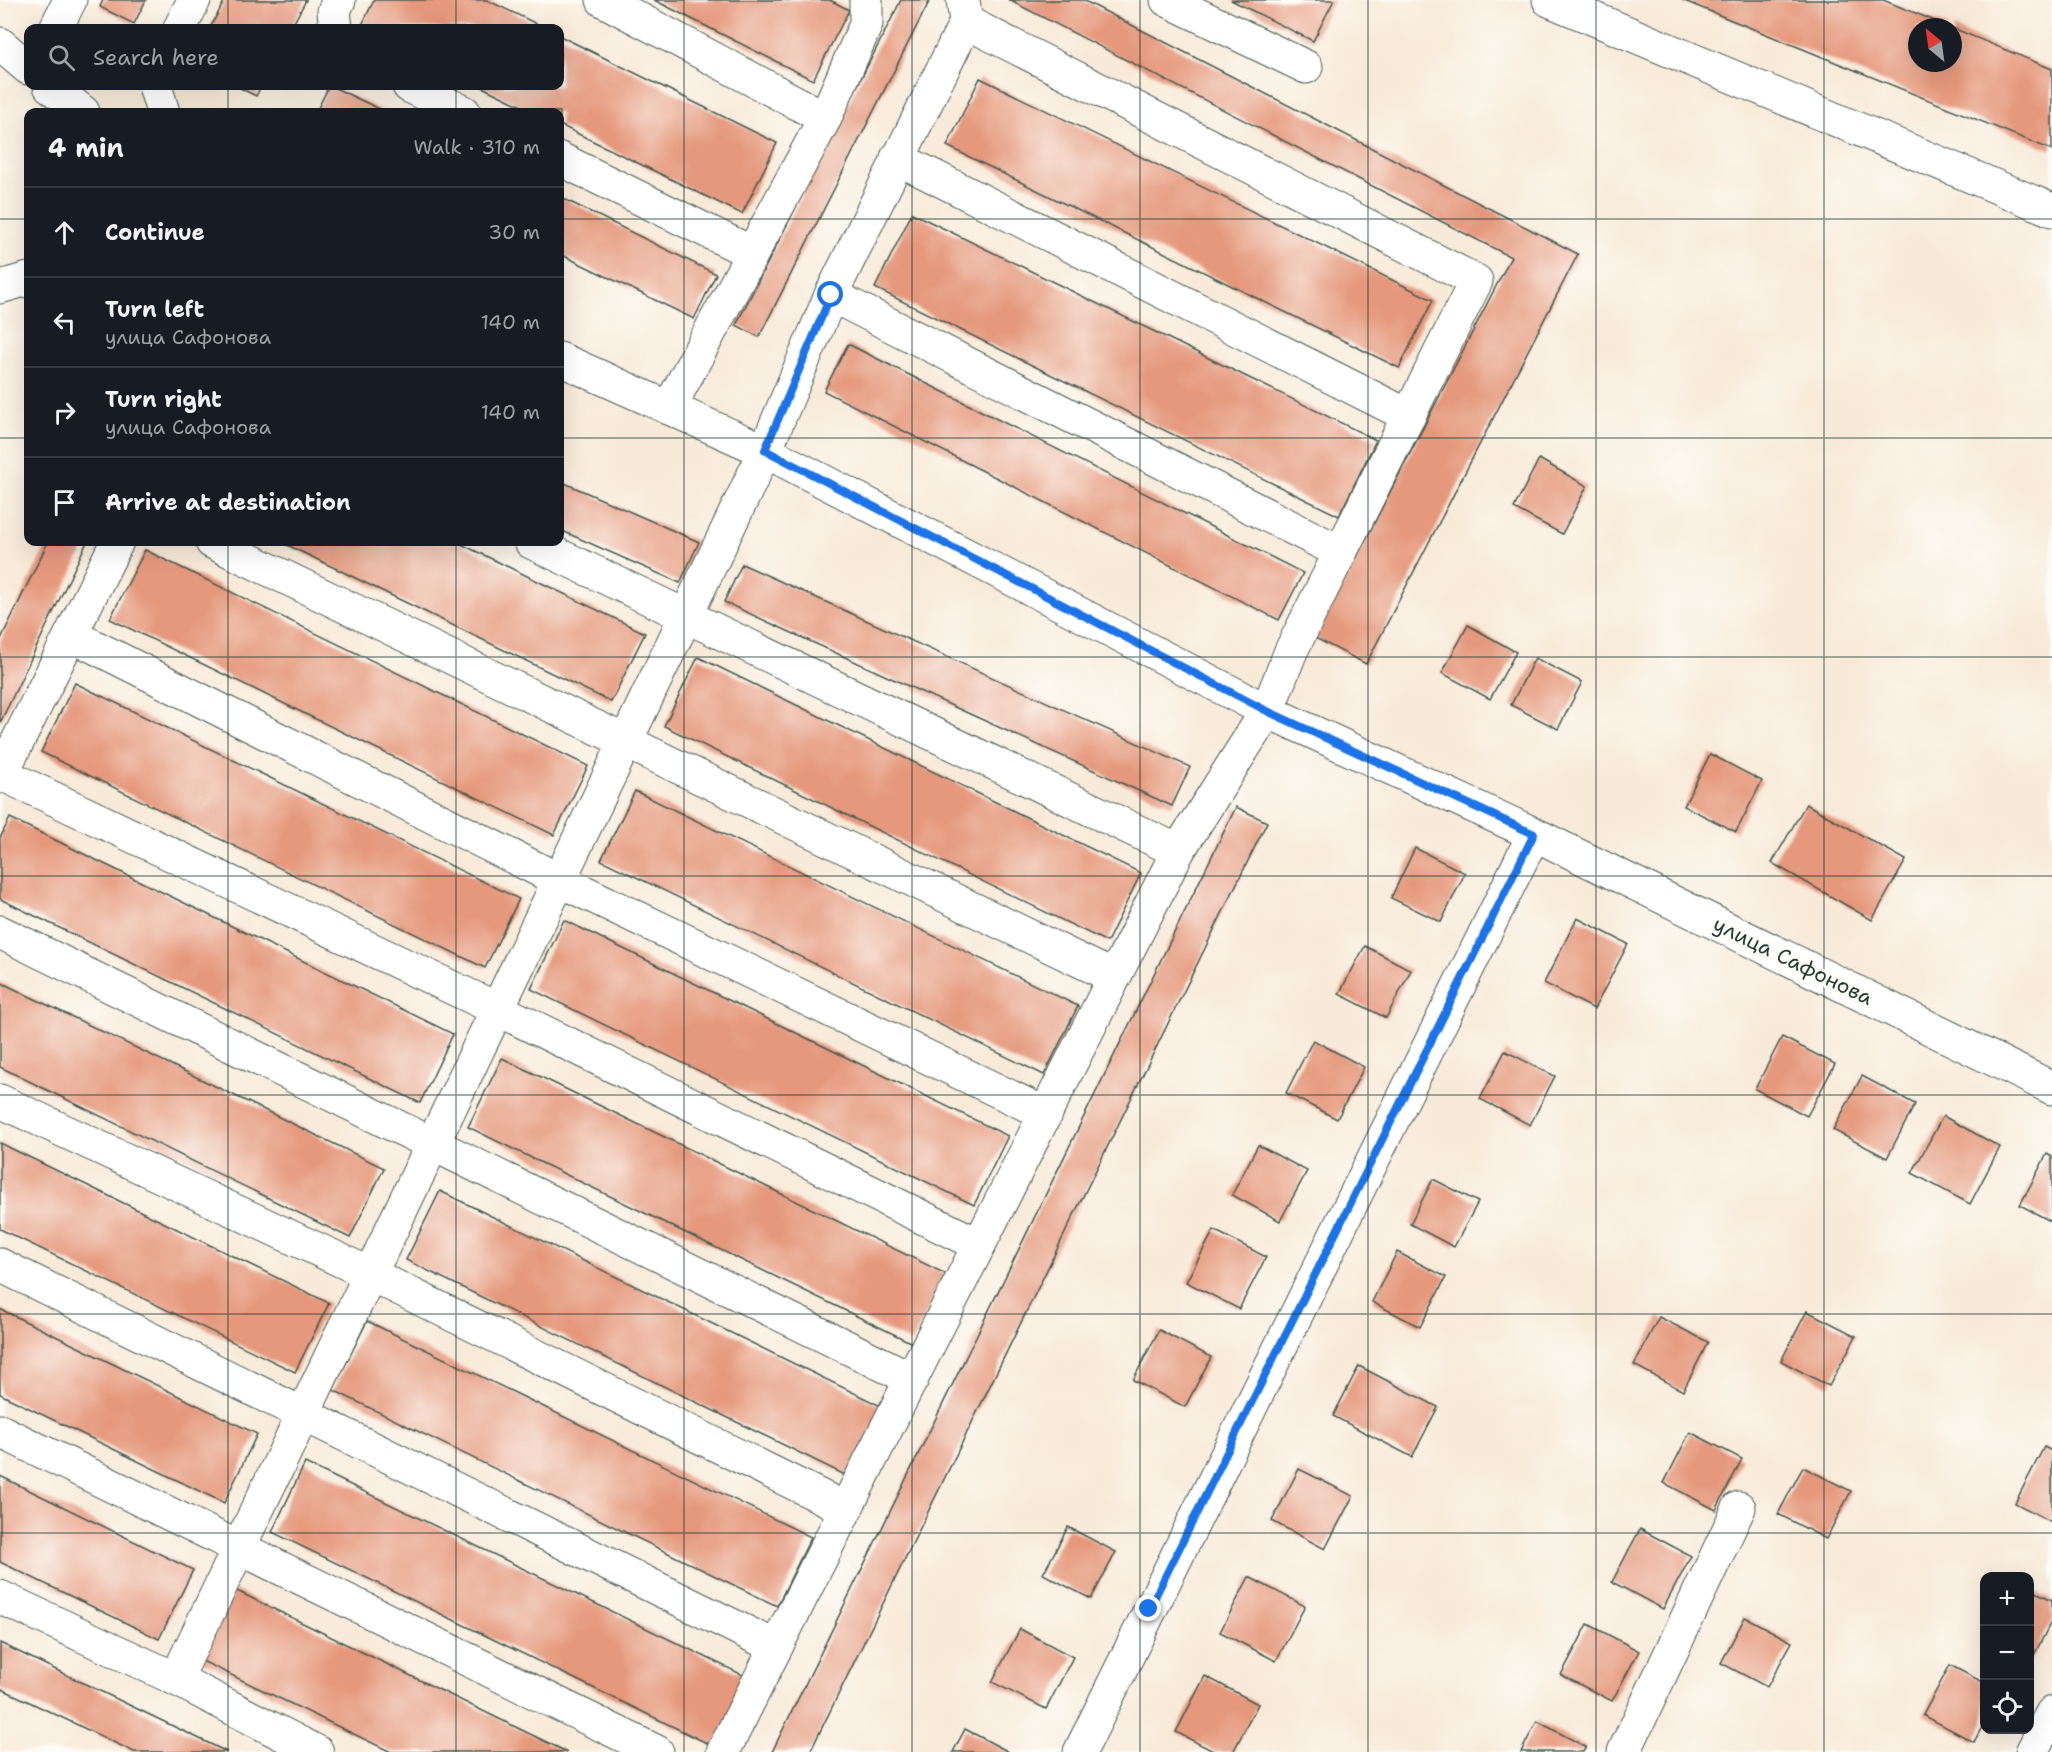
<!DOCTYPE html>
<meta charset="utf-8">
<style>
body{margin:0;font-family:"Shantell Sans",sans-serif;background:#20242c;color:#f1f3f6}
.controls{position:absolute;right:18px;bottom:18px;display:grid;overflow:hidden;border-radius:12px;box-shadow:0 6px 24px #0002}
.controls button{width:54px;height:54px;display:grid;place-items:center;padding:0;border:0;border-bottom:2px solid #363941;background:#171b24;color:#f1f3f6;font:30px sans-serif}
.compass{position:absolute;left:1908px;top:18px;width:54px;height:54px;border-radius:50%;background:#171b24;box-shadow:0 6px 24px #0002;rotate:331deg}
.stop{position:absolute;width:18px;height:18px;margin:-14px;border:4px solid #1a73e8;border-radius:50%;background:#fff}
.stop.end{background:#1a73e8;border-color:#fff;box-shadow:0 2px 6px #0008}
.list{margin:0;padding:0;list-style:none}
h2{display:flex;justify-content:space-between;align-items:center;height:78px;margin:0;padding:0 24px;font-size:26px}
h2 small{font-size:20px;font-weight:400;color:#9ea1a6}
.list li{display:grid;grid-template-columns:39px 1fr auto;gap:18px;align-items:center;box-sizing:border-box;height:90px;padding:0 24px;border-top:2px solid #363941}
.list b{display:block;font-size:22px;white-space:nowrap}
.list p{margin:0;font-size:20px;white-space:nowrap;color:#9ea1a6}
.list em{font-size:20px;font-style:normal;color:#9ea1a6}
.icon{flex:none;width:33px;height:33px;fill:none;stroke:currentColor;stroke-width:2;stroke-linecap:round;stroke-linejoin:round}
.map{position:relative;flex:none;width:2052px;height:1752px;overflow:hidden}
.search{position:absolute;background:#171b24;box-shadow:0 6px 24px #0002;left:24px;top:24px;width:540px;height:66px;display:flex;align-items:center;gap:15px;box-sizing:border-box;padding:0 21px;border-radius:12px;color:#9ea1a6;font-size:22px}
.panel{position:absolute;background:#171b24;box-shadow:0 6px 24px #0002;left:24px;top:108px;width:540px;height:438px;border-radius:12px}
.map>svg:first-child{display:block}
.building{fill:#e5987c}
.lines{fill:none;stroke-linecap:round;stroke-linejoin:round}
.minor-casing{stroke:#40574d;stroke-width:35}
.minor{stroke:#fff;stroke-width:33}
.route{stroke:#1a73e8;stroke-width:8}
.grid{fill:none;stroke:#1f3d34;stroke-width:1.5;stroke-opacity:0.55}
.labels{text-anchor:middle;stroke-width:6;stroke-linejoin:round;paint-order:stroke}
.street-label{font-size:21px;fill:#1f3d34;stroke:#fdfcf7}
</style>
<div class="map">
<svg width="2052" height="1752" viewBox="0 0 2052 1752">
<rect width="100%" height="100%" fill="#fdfcf7"/>
<filter id="ink" filterUnits="userSpaceOnUse"><feTurbulence type="fractalNoise" baseFrequency=".0167" numOctaves="2"/><feDisplacementMap in="SourceGraphic" scale="12" xChannelSelector="R" yChannelSelector="G"/><feConvolveMatrix kernelMatrix="1 2 1 2 8 2 1 2 1" color-interpolation-filters="sRGB"/></filter>
<filter id="wash" filterUnits="userSpaceOnUse"><feTurbulence type="fractalNoise" baseFrequency=".008" numOctaves="4" result="noise"/><feDisplacementMap in="SourceGraphic" scale="24" xChannelSelector="R" yChannelSelector="G"/><feGaussianBlur stdDeviation="1.35" result="paint"/><feColorMatrix in="noise" values="0 0 0 0 0 0 0 0 0 0 0 0 0 0 0 0 0 1.4 0 .05"/><feComposite in="paint" operator="in"/></filter>
<g filter="url(#wash)">
<rect width="100%" height="100%" fill="#f8ead8"/>
<g id="blocks">
<g class="building">
<polygon points="103,0 146,0 134,24 100,7"/>
<polygon points="225,0 306,0 291,28 210,28"/>
<polygon points="374,0 487,0 545,28 364,28 361,27"/>
<polygon points="654,0 830,0 849,10 813,80"/>
<polygon points="901,0 930,0 759,337 736,325"/>
<polygon points="1009,0 1083,0 1578,254 1366,664 1315,638 1511,257"/>
<polygon points="1231,0 1334,0 1313,41"/>
<polygon points="1682,0 1883,0 1950,27 1917,27 1917,63 1953,63 1953,28 2052,69 2052,150"/>
<polygon points="560,36 777,143 742,214 560,125 560,112 534,112 480,86 560,86"/>
<polygon points="980,78 1433,300 1399,368 947,146"/>
<polygon points="236,86 261,86 256,96"/>
<polygon points="329,86 331,86 386,112 316,112"/>
<polygon points="560,197 716,274 694,319 560,254"/>
<polygon points="912,213 1376,440 1339,516 875,288"/>
<polygon points="848,344 1303,573 1279,620 824,391"/>
<polygon points="1539,459 1587,486 1562,534 1514,508"/>
<polygon points="560,481 699,542 680,583 560,530"/>
<polygon points="48,542 87,542 0,723 0,641"/>
<polygon points="281,542 457,542 645,633 611,702"/>
<polygon points="145,550 588,766 554,835 110,619"/>
<polygon points="742,564 1190,767 1172,806 724,602"/>
<polygon points="1468,625 1516,652 1490,699 1442,673"/>
<polygon points="698,657 1141,873 1107,942 664,726"/>
<polygon points="1535,658 1582,682 1558,729 1511,705"/>
<polygon points="75,683 519,899 485,968 41,752"/>
<polygon points="1710,754 1762,781 1736,832 1684,806"/>
<polygon points="635,791 1078,1006 1044,1075 601,860"/>
<polygon points="1806,804 1906,860 1872,920 1772,863"/>
<polygon points="1236,807 1267,822 810,1752 772,1752"/>
<polygon points="10,818 453,1034 420,1103 0,899 0,838"/>
<polygon points="1415,848 1465,873 1441,922 1391,898"/>
<polygon points="1577,918 1628,944 1594,1009 1544,983"/>
<polygon points="564,920 1008,1136 974,1205 531,989"/>
<polygon points="1365,946 1411,970 1386,1018 1339,994"/>
<polygon points="0,982 384,1168 350,1238 0,1067"/>
<polygon points="1782,1037 1835,1064 1807,1116 1755,1089"/>
<polygon points="1313,1040 1364,1067 1337,1119 1286,1093"/>
<polygon points="1505,1051 1555,1076 1530,1125 1480,1099"/>
<polygon points="502,1058 946,1274 912,1343 468,1127"/>
<polygon points="1862,1076 1915,1104 1887,1158 1833,1130"/>
<polygon points="1943,1116 2000,1147 1970,1204 1912,1173"/>
<polygon points="0,1143 329,1303 295,1372 0,1229"/>
<polygon points="1258,1145 1307,1171 1280,1221 1232,1195"/>
<polygon points="2047,1154 2052,1157 2052,1222 2020,1205"/>
<polygon points="1433,1179 1478,1202 1454,1247 1410,1224"/>
<polygon points="440,1191 883,1407 849,1477 406,1260"/>
<polygon points="1214,1230 1266,1257 1239,1309 1186,1282"/>
<polygon points="1397,1252 1446,1277 1420,1327 1372,1302"/>
<polygon points="0,1309 257,1434 224,1503 0,1394"/>
<polygon points="1807,1311 1856,1336 1829,1386 1781,1361"/>
<polygon points="1659,1317 1708,1342 1683,1391 1634,1365"/>
<polygon points="367,1321 811,1537 777,1606 333,1390"/>
<polygon points="1159,1330 1211,1357 1185,1407 1133,1380"/>
<polygon points="1359,1366 1438,1407 1412,1457 1333,1416"/>
<polygon points="1690,1432 1742,1459 1716,1510 1664,1483"/>
<polygon points="2044,1447 2052,1451 2052,1522 2015,1503"/>
<polygon points="305,1463 749,1678 715,1747 272,1532"/>
<polygon points="1803,1467 1851,1491 1826,1539 1778,1514"/>
<polygon points="1299,1469 1353,1496 1325,1549 1272,1521"/>
<polygon points="0,1476 193,1570 159,1639 0,1562"/>
<polygon points="1068,1527 1116,1552 1091,1599 1043,1574"/>
<polygon points="1640,1529 1691,1556 1663,1609 1612,1582"/>
<polygon points="1249,1577 1305,1606 1276,1661 1220,1632"/>
<polygon points="2030,1589 2052,1600 2052,1620 2032,1659 2030,1657"/>
<polygon points="235,1590 567,1752 391,1752 200,1660"/>
<polygon points="1745,1617 1792,1642 1767,1687 1721,1663"/>
<polygon points="1588,1624 1639,1651 1612,1701 1561,1675"/>
<polygon points="1020,1629 1073,1657 1046,1709 992,1682"/>
<polygon points="0,1643 227,1752 134,1752 0,1688"/>
<polygon points="1950,1665 1984,1683 1984,1723 1974,1742 1923,1715"/>
<polygon points="1205,1676 1258,1704 1233,1752 1215,1752 1176,1732"/>
<polygon points="1537,1721 1586,1747 1583,1752 1521,1752"/>
<polygon points="965,1729 1009,1752 953,1752"/>
</g>
</g>
</g>
<g filter="url(#ink)">
<use href="#blocks" fill-opacity="0" stroke="#40574d" stroke-width="1.5"/>
<g class="lines">
<defs>
<g id="minor">
<polyline points="603,0 825,118"/>
<polyline points="1167,0 1306,67"/>
<polyline points="1549,0 2052,210"/>
<polyline points="966,22 1476,281 1291,651 1267,711 1178,851"/>
<polyline points="56,28 70,0"/>
<polyline points="180,28 194,0"/>
<polyline points="336,28 334,11 339,0"/>
<polyline points="0,44 28,68"/>
<polyline points="50,86 83,112"/>
<polyline points="155,86 163,112"/>
<polyline points="409,86 464,112"/>
<polyline points="897,158 1409,416"/>
<polyline points="560,159 752,253"/>
<polyline points="0,287 28,279"/>
<polyline points="831,295 1340,552"/>
<polyline points="560,359 765,451 1267,711 1534,834 2052,1088"/>
<polyline points="669,408 825,118 866,24 866,0"/>
<polyline points="212,542 1114,977"/>
<polyline points="531,542 1178,851 723,1752"/>
<polyline points="71,635 559,880 1046,1114"/>
<polyline points="2,774 497,1009 979,1245"/>
<polyline points="0,777 117,542"/>
<polyline points="0,932 912,1379"/>
<polyline points="0,1101 370,1274 846,1509"/>
<polyline points="0,1265 776,1647"/>
<polyline points="0,1431 657,1752"/>
<polyline points="0,1597 176,1679 317,1752"/>
<polyline points="176,1679 765,451 831,295 966,22 963,0"/>
<polyline points="1080,1752 1534,834"/>
<polyline points="1624,1752 1739,1508"/>
<polyline points="2032,1752 2052,1713"/>
</g>
</defs>
<use href="#minor" class="minor-casing"/>
<use href="#minor" class="minor"/>
</g>
</g>
<g class="lines" filter="url(#ink)">
<polyline class="route" points="831,295 765,450 1267,711 1534,834 1149,1609"/>
</g>
<path class="grid" d="M228 0V28M456 0V28M684 0V1752M912 0V1752M1140 0V1752M1368 0V1752M1596 0V1752M1824 0V1752M228 86V112M456 86V112M0 219H28M560 219H2052M0 438H28M560 438H2052M228 542V1752M456 542V1752M0 657H2052M0 876H2052M0 1095H2052M0 1314H2052M0 1533H2052"/>
<g class="labels">
<g class="street-label">
<text transform="translate(1793 961) rotate(26)" y="7">улица Сафонова</text>
</g>
</g>
</svg>
<div class="controls">
<button>+</button>
<button>−</button>
<button><svg class="icon" aria-label="locate" viewBox="0 0 24 24"><circle cx="12" cy="12" r="6"/><path d="M12 2v4M12 18v4M2 12h4M18 12h4"/></svg></button>
</div>
<svg class="compass" viewBox="-18 -18 36 36"><path d="M0-13l5 13h-10z" fill="#e53935"/><path d="M0 13l5-13h-10z" fill="#9ea1a6"/></svg>
<div class="stop" style="left:831px;top:295px"></div>
<div class="stop end" style="left:1149px;top:1609px"></div>
<div class="search"><svg class="icon" aria-label="search" viewBox="0 0 24 24"><circle cx="10" cy="10" r="6"/><path d="M15 15l6 6"/></svg>Search here</div>
<section class="panel">
<h2>4 min<small>Walk · 310 m</small></h2>
<ul class="list">
<li><svg class="icon" aria-label="ahead" viewBox="0 0 24 24"><path d="M12 20V5M6 11l6-6 6 6"/></svg><div><b>Continue</b></div><em>30 m</em></li>
<li><svg class="icon" aria-label="left" viewBox="0 0 24 24"><path d="M17 20v-9H6M10 6l-5 5 5 5"/></svg><div><b>Turn left</b><p>улица Сафонова</p></div><em>140 m</em></li>
<li><svg class="icon" aria-label="right" viewBox="0 0 24 24"><path d="M7 20v-9h11M14 6l5 5-5 5"/></svg><div><b>Turn right</b><p>улица Сафонова</p></div><em>140 m</em></li>
<li><svg class="icon" aria-label="arrive" viewBox="0 0 24 24"><path d="M6 21V4h12l-3 4 3 4H6"/></svg><div><b>Arrive at destination</b></div></li>
</ul>
</section>
</div>
